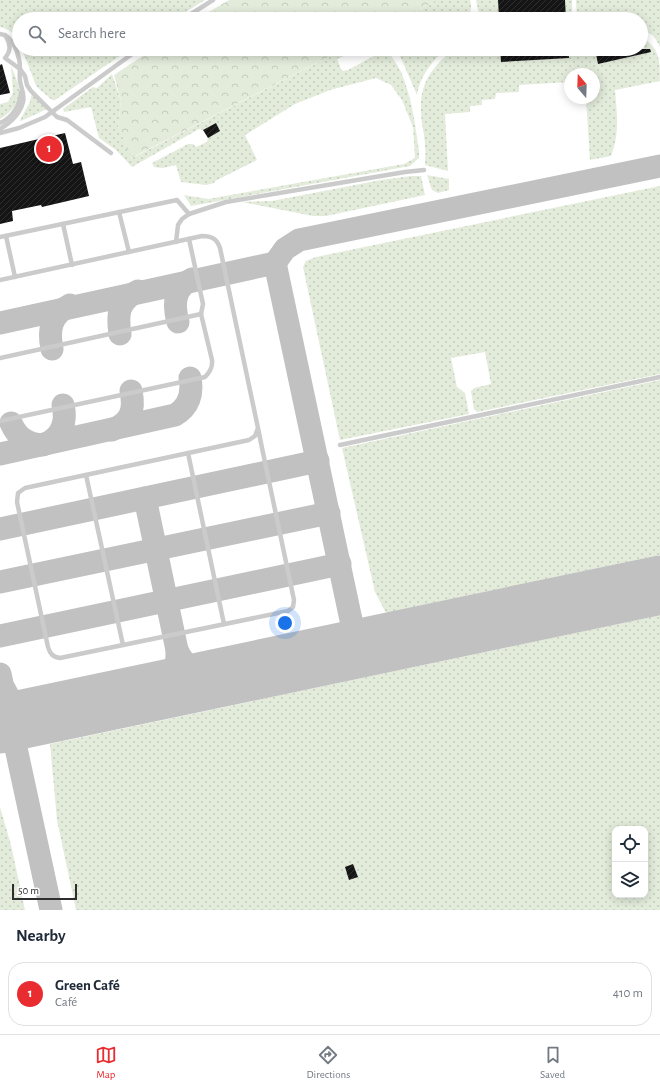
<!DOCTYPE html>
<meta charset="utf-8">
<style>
body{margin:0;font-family:"Alegreya Sans",sans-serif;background:#f2f2f3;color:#1f2937}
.controls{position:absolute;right:12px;bottom:12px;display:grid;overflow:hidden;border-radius:8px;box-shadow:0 2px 10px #0003}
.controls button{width:36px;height:36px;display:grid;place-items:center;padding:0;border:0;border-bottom:1px solid #e0e1e3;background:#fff;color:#1f2937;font:20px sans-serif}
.compass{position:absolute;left:564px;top:68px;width:36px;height:36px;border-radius:50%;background:#fff;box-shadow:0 2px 10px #0003;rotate:341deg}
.scale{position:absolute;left:12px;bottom:10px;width:65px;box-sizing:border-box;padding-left:4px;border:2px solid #2e2e2e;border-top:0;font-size:11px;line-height:14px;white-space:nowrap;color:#2e2e2e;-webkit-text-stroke:3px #fff;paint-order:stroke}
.you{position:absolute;left:285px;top:623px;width:14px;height:14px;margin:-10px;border:3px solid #fff;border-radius:50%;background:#1a73e8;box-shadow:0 0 0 6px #1a73e833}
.badge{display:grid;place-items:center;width:26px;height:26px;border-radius:50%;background:#e92c2f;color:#fff;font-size:13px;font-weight:700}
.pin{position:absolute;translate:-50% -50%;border:2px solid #fff;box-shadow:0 1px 4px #0006}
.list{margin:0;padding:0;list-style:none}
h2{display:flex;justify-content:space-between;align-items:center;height:52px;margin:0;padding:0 16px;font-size:17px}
h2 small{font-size:13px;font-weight:400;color:#747a83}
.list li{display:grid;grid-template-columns:26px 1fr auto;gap:12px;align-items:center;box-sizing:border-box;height:64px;margin:0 8px 8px;padding:0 8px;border:1px solid #e0e1e3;border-radius:16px}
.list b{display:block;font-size:15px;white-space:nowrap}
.list p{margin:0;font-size:13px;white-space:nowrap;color:#747a83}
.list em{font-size:13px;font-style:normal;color:#747a83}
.icon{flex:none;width:22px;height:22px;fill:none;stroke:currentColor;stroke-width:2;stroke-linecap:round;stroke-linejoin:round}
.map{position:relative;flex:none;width:660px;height:910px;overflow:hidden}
.search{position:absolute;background:#fff;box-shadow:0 2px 10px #0003;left:12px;right:12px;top:12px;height:44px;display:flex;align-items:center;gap:10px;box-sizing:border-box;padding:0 14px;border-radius:22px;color:#747a83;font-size:15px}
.sheet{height:124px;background:#fff}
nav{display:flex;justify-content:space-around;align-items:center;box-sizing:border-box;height:56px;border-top:1px solid #e0e1e3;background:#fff;font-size:11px;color:#747a83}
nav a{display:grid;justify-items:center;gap:2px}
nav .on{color:#e92c2f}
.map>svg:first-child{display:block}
.grass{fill:url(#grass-dots);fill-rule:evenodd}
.forest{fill:url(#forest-crowns)}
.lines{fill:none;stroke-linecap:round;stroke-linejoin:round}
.taxiway{stroke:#c1c1c1;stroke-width:23}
.runway{stroke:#c1c1c1;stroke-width:59}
.building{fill:url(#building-hatch)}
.service{stroke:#cbcbcb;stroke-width:4.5}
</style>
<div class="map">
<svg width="660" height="910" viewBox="0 0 660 910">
<defs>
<pattern id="grass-dots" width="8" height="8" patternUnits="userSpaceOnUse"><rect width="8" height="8" fill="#e3ecdb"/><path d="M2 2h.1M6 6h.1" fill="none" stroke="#c3cbbc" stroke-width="1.8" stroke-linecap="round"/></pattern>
<pattern id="forest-crowns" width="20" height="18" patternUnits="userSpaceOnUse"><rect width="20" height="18" fill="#e3ecdb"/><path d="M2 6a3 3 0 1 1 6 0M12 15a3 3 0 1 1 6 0" fill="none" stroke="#c3cbbc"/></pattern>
<pattern id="building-hatch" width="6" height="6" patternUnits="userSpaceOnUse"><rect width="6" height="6" fill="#151515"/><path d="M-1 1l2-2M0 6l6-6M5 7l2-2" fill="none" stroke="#2f2f2f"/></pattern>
</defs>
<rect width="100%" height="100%" fill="#fff"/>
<g class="grass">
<path d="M0 0H205L174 19H19V41C14 33 9 29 0 27Z"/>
<path d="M434 0H470C472 7 471 13 467 19L429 17 420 19H402L434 2Z"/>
<polygon points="476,0 498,0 499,19 480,19"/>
<polygon points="565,0 572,0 572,19 566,19"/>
<path d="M576 0H660V47C655 37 652 31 641 32V19H577Z"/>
<path d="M642 37C660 49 660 60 660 81L615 90C617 116 620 131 611 156L590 160 586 98H594V74H570V82L519 85V92L496 93 495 99 482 100V105L470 106V112L445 114 448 171 425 165C425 159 426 153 425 147 425 135 421 124 421 112 419 83 433 66 454 49H500L501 62 568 58V49H595L598 64 645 53Z"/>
<polygon points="22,49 130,49 55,100 52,100 37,87 35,83"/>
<path d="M344 49H370L368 50H358L337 59 342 71 348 70 385 50 388 51C392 58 398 65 401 72 412 98 415 124 419 151V158L410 166 191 206 184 195 208 199 404 164 415 158 413 127 402 100 391 85 376 78 330 90 295 104 245 135 257 160 215 181 214 183 206 185 181 182 176 165 163 168 154 167 152 163 188 144H193L196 147 207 142 208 138 220 131 216 123 203 130 199 129 132 167 116 150 99 138 91 107 64 112 63 109 93 87 97 88 112 74 121 101 118 126 132 158Z"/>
<path d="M397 49H445C431 64 421 74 417 95Z"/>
<path d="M11 66C14 73 20 87 20 94 19 104 8 115 0 119V104L8 102 13 93Z"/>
<polygon points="32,92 47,109 21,121 20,120 30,102"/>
<polygon points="427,175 449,179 449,190 438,193 432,190"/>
<polygon points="411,176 421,176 425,195 326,216 313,216 242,202 272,201 381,180"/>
<polygon points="660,186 660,374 477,412 474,409 471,391 474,388 491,384 485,352 451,358 457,387 465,393 469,414 340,440 303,267 306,261 316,257"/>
<polygon points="660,380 660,555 386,613 375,592 342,448"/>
<path d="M660 615V910H76L57 820 50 744ZM615 829H645V895H615Z"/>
<polygon points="0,807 11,845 25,910 0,910"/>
</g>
<g class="forest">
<polygon points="229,0 434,0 434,2 402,19 197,19"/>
<polygon points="153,49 344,49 131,158 118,126 121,101 114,75"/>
</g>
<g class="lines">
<g class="taxiway">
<polyline points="275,263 285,249 299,240 660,166"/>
<path d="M178 322C173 304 174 288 192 279"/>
<polyline points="0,323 275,263 357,648"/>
<path d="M120 334C117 314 118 301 138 291"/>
<path d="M52 349C48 329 51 315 70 305"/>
<path d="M11 423C17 437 27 444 42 445"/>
<path d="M112 430C131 422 135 410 131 391"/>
<path d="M45 444C62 437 67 422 63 405"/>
<path d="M0 454 175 415C189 407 193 394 190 378"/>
<path d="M145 498 177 650C185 668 197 675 216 678"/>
<polyline points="0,529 318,461"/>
<polyline points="0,582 329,513"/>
<polyline points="0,636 340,564"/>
<polyline points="0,674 51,910"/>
<path d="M5 690C14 710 25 714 46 714"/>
<path d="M147 693C168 684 178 674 177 650"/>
</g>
<polyline class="runway" points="0,724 660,585"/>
</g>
<g class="building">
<polygon points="498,0 565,0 566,19 499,19"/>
<polygon points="500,49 568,49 569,58 501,62"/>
<polygon points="595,49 650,49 651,52 598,64"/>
<polygon points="2,64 10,93 0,95 0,65"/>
<polygon points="216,123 220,131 208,138 203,130"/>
<polygon points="65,133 73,164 81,162 89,196 42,207 41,205 12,211 13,221 0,224 0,148"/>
<polygon points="353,864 358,877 349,880 345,867"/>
</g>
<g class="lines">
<g class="service">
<polyline points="183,19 213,0"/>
<path d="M0 34C11 35 17 49 19 59 21 66 19 74 20 81 21 88 25 94 23 102 20 114 10 123 0 129"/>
<path d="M5 35C10 43 12 50 5 58L20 69 25 76 27 85 31 91 57 117 67 120 111 153"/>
<path d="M0 123C12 118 21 104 21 92"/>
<polyline points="0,133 19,128 45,117 139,49"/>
<polyline points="119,212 129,252"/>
<polyline points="63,224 72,265"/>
<polyline points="6,236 15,277"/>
<polyline points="0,237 177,200 189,214"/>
<polyline points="176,242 178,225 182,219 189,214 226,202 405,172 424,170"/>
<path d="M0 280 202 236C212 236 217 239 220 248L258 428 262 448 294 600 293 607 288 611 60 658C53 657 50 654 48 647L17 502 18 493 25 488 249 440 255 436 258 428"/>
<polyline points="0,358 201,314"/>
<path d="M0 421 205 377C210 372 213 367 212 360L201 314 203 304 189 239"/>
<polyline points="340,445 660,377"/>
<polyline points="188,453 224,624"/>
<polyline points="86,475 123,645"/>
</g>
</g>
</svg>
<div class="controls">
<button><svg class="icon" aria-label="locate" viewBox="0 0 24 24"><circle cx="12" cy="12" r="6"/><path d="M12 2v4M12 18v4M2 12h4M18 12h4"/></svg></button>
<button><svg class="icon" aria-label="layers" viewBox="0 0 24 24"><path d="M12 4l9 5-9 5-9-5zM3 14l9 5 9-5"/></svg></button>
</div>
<svg class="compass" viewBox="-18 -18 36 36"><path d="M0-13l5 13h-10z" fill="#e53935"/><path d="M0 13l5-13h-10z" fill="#747a83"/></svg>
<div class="scale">50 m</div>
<div class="you"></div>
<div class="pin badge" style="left:49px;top:149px">1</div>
<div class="search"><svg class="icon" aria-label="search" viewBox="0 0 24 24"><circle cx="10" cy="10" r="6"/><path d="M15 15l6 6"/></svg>Search here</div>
</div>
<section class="sheet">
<h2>Nearby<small></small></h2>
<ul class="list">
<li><span class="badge">1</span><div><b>Green Café</b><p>Café</p></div><em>410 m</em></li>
</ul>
</section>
<nav>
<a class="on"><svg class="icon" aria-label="map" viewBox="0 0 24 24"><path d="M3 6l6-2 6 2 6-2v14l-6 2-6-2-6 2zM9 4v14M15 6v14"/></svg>Map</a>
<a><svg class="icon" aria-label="directions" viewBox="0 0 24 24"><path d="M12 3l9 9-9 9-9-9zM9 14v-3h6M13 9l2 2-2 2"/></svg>Directions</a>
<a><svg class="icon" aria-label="saved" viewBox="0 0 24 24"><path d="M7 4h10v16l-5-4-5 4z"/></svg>Saved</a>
</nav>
